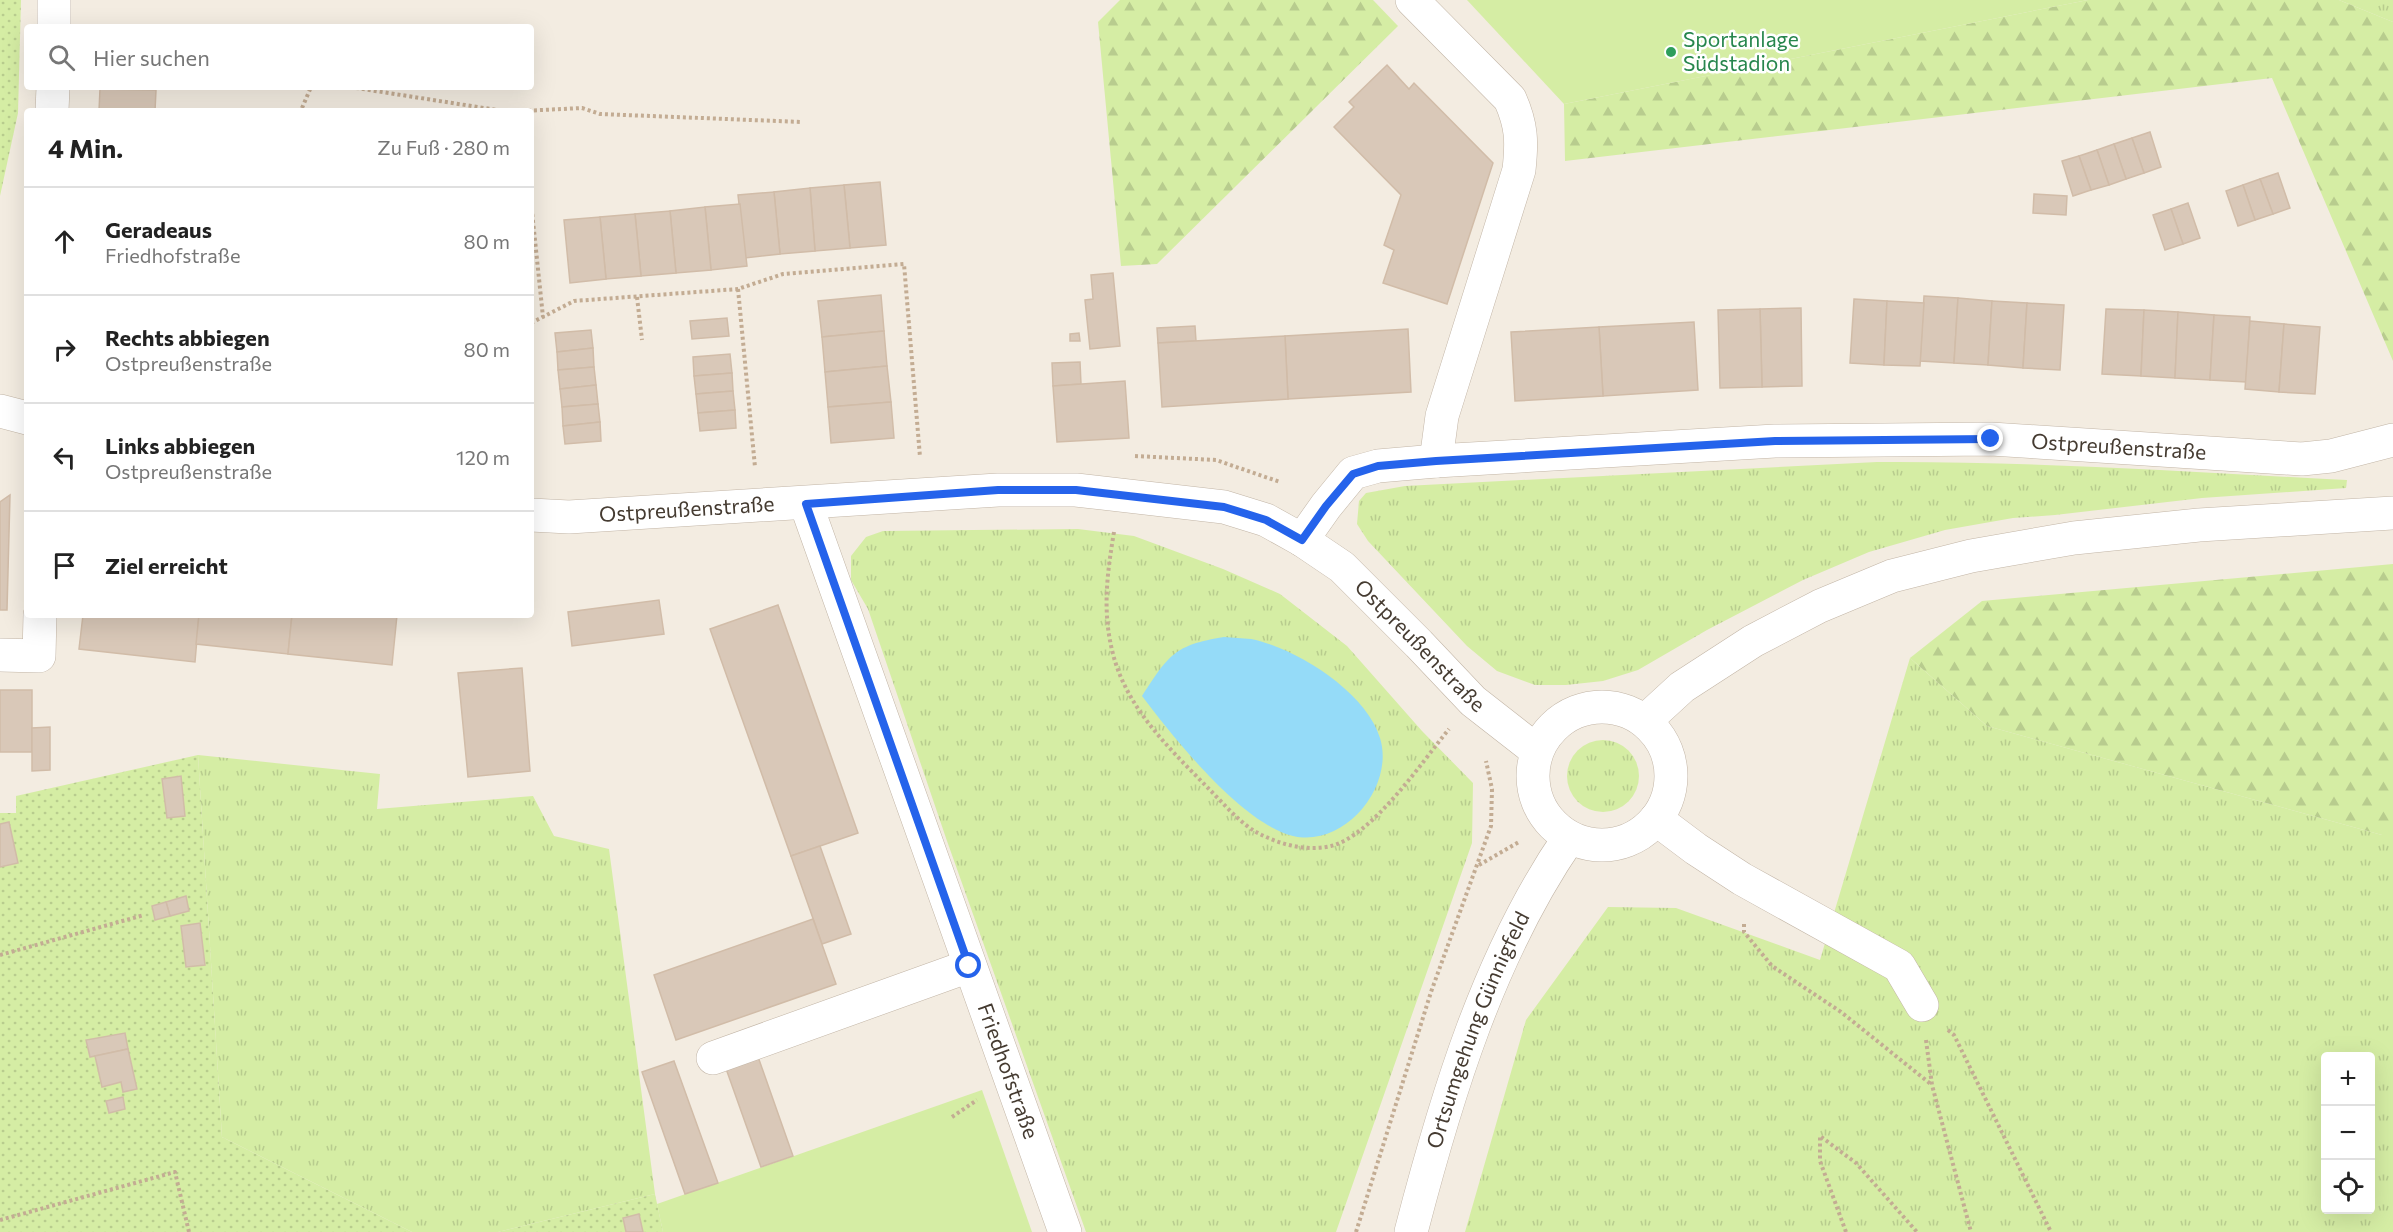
<!DOCTYPE html>
<html lang="de">
<meta charset="utf-8">
<style>
body{margin:0;font-family:Commissioner,sans-serif;background:#f6f6f6;color:#222}
.controls{position:absolute;right:18px;bottom:18px;display:grid;overflow:hidden;border-radius:6px;box-shadow:0 6px 24px #0002}
.controls button{width:54px;height:54px;display:grid;place-items:center;padding:0;border:0;border-bottom:2px solid #e0e0e0;background:#fff;color:#222;font:30px sans-serif}
.stop{position:absolute;width:18px;height:18px;margin:-14px;border:4px solid #2563eb;border-radius:50%;background:#fff}
.stop.end{background:#2563eb;border-color:#fff;box-shadow:0 2px 6px #0008}
.list{margin:0;padding:0;list-style:none}
h2{display:flex;justify-content:space-between;align-items:center;height:78px;margin:0;padding:0 24px;font-size:26px}
h2 small{font-size:20px;font-weight:400;color:#767676}
.list li{display:grid;grid-template-columns:39px 1fr auto;gap:18px;align-items:center;box-sizing:border-box;height:108px;padding:0 24px;border-top:2px solid #e0e0e0}
.list b{display:block;font-size:22px;white-space:nowrap}
.list p{margin:0;font-size:20px;white-space:nowrap;color:#767676}
.list em{font-size:20px;font-style:normal;color:#767676}
.icon{flex:none;width:33px;height:33px;fill:none;stroke:currentColor;stroke-width:2;stroke-linecap:round;stroke-linejoin:round}
.map{position:relative;flex:none;width:2393px;height:1232px;overflow:hidden}
.search{position:absolute;background:#fff;box-shadow:0 6px 24px #0002;left:24px;top:24px;width:510px;height:66px;display:flex;align-items:center;gap:15px;box-sizing:border-box;padding:0 21px;border-radius:6px;color:#767676;font-size:22px}
.panel{position:absolute;background:#fff;box-shadow:0 6px 24px #0002;left:24px;top:108px;width:510px;height:510px;border-radius:6px}
.map>svg:first-child{display:block}
.grass{fill:url(#grass-tufts);fill-rule:evenodd}
.forest{fill:url(#forest-firs)}
.park{fill:url(#park-dots)}
.pitch{fill:#d5eda4}
.water{fill:#95dbf8}
.building{fill:#d9c8b8;stroke:#d1bca8;stroke-width:1.5}
.lines{fill:none;stroke-linecap:round;stroke-linejoin:round}
.minor-casing{stroke:#c2b5a6;stroke-width:34}
.path{stroke:#c3ac93;stroke-width:4;stroke-dasharray:3 3;stroke-linecap:butt}
.minor{stroke:#fff;stroke-width:33}
.route{stroke:#2563eb;stroke-width:8}
.leisure-dot{fill:#2e9e5b;stroke:#fff;stroke-width:2}
.labels{text-anchor:middle;stroke-width:5;stroke-linejoin:round;paint-order:stroke}
.leisure-label{font-size:21px;fill:#27864d;stroke:#fff;text-anchor:start}
.street-label{font-size:21px;fill:#453b31;stroke:#fff}
</style>
<div class="map">
<svg width="2393" height="1232" viewBox="0 0 2393 1232">
<defs>
<pattern id="grass-tufts" width="24" height="20" patternUnits="userSpaceOnUse" patternTransform="scale(1.5)"><rect width="24" height="20" fill="#d5eda4"/><path d="M3 7l-1-3M5 7V3M7 7l1-3M15 17l-1-3M17 17v-4M19 17l1-3" fill="none" stroke="#b8cc8e"/></pattern>
<pattern id="forest-firs" width="22" height="20" patternUnits="userSpaceOnUse" patternTransform="scale(1.5)"><rect width="22" height="20" fill="#d5eda4"/><path d="M5 1l3.5 6h-7zM16 11l3.5 6h-7z" fill="#b8cc8e"/></pattern>
<pattern id="park-dots" width="8" height="8" patternUnits="userSpaceOnUse" patternTransform="scale(1.5)"><rect width="8" height="8" fill="#d5eda4"/><path d="M2 2h.1M6 6h.1" fill="none" stroke="#b8cc8e" stroke-width="1.8" stroke-linecap="round"/></pattern>
</defs>
<rect width="100%" height="100%" fill="#f3ece1"/>
<g class="grass">
<polygon points="2339,0 2393,0 2393,22"/>
<path d="M1877 462C2034 461 2190 472 2347 480L2346 488 2202 498 2055 515 2013 518 1945 530 1869 552 1803 580 1707 630 1638 670 1603 681 1566 685H1535L1497 671 1467 646 1368 541 1357 524 1359 501 1366 493 1405 486Z"/>
<polygon points="1078,529 1134,536 1223,569 1280,594 1347,646 1422,731 1473,783 1472,843 1336,1232 1086,1232 947,841 868,609 851,580 851,556 866,537 883,531"/>
<path d="M1910 658 1987 726 2382 835H2393V1232H1465L1526 1020 1608 907 1676 908 1820 960ZM2326 1056H2370V1210H2326Z"/>
<circle cx="1603" cy="776" r="36"/>
<polygon points="198,755 380,774 377,809 533,796 554,836 609,849 655,1194 498,1232 412,1232 222,1137"/>
</g>
<g class="forest">
<polygon points="1120,0 1373,0 1398,26 1157,264 1121,266 1098,22"/>
<polygon points="2088,0 2339,0 2393,22 2393,361 2272,78 1565,161 1564,104"/>
<polygon points="2393,564 2393,835 2382,835 1987,726 1910,658 1982,601"/>
</g>
<g class="park">
<polygon points="0,0 21,0 18,113 0,196"/>
<polygon points="198,755 222,1137 412,1232 0,1232 0,813 16,813 16,796"/>
<polygon points="655,1194 663,1232 498,1232"/>
</g>
<g class="pitch">
<polygon points="1467,0 2088,0 1564,104"/>
<polygon points="982,1090 1032,1232 663,1232 657,1204"/>
</g>
<path class="water" d="M1224 637C1233 638 1242 638 1251 639 1296 648 1366 692 1380 738 1395 786 1345 848 1293 836 1241 823 1174 738 1142 696 1169 655 1174 645 1224 637Z"/>
<g class="building">
<polygon points="1387,65 1409,89 1414,83 1493,163 1447,304 1383,283 1394,250 1384,245 1401,195 1334,127 1354,107 1349,102"/>
<polygon points="100,89 156,90 155,111 99,111"/>
<polygon points="2150,132 2161,167 2144,173 2132,138"/>
<polygon points="2132,138 2144,173 2126,179 2114,144"/>
<polygon points="2114,144 2126,179 2109,185 2097,150"/>
<polygon points="2097,150 2109,185 2091,190 2079,156"/>
<polygon points="2079,156 2091,190 2073,196 2062,161"/>
<polygon points="2278,173 2290,208 2273,214 2260,179"/>
<polygon points="2260,179 2273,214 2255,220 2243,185"/>
<polygon points="880,182 886,245 850,248 844,185"/>
<polygon points="844,185 850,248 815,251 810,188"/>
<polygon points="2243,185 2255,220 2238,226 2226,191"/>
<polygon points="810,188 815,251 780,254 774,192"/>
<polygon points="774,192 780,254 745,258 738,195"/>
<polygon points="2034,194 2067,196 2066,215 2033,213"/>
<polygon points="2188,203 2200,238 2183,244 2171,209"/>
<polygon points="740,204 747,266 711,270 705,207"/>
<polygon points="705,207 711,270 676,273 670,211"/>
<polygon points="2171,209 2183,244 2165,250 2153,215"/>
<polygon points="670,211 676,273 641,276 635,214"/>
<polygon points="635,214 641,276 606,279 600,217"/>
<polygon points="600,217 606,279 570,283 564,220"/>
<polygon points="1113,273 1120,346 1090,349 1085,300 1093,299 1091,275"/>
<polygon points="881,295 884,331 822,337 818,301"/>
<polygon points="1924,296 1958,298 1954,363 1920,361"/>
<polygon points="1958,298 1992,301 1988,365 1954,363"/>
<polygon points="1854,299 1887,301 1884,365 1850,363"/>
<polygon points="1887,301 1924,303 1920,366 1884,365"/>
<polygon points="1992,301 2027,303 2023,368 1988,365"/>
<polygon points="2027,303 2064,305 2060,370 2023,368"/>
<polygon points="1801,308 1802,386 1762,387 1760,309"/>
<polygon points="1760,309 1762,387 1720,388 1718,310"/>
<polygon points="2106,309 2144,310 2141,376 2102,374"/>
<polygon points="2144,310 2178,312 2175,378 2141,376"/>
<polygon points="2178,312 2214,315 2210,380 2175,378"/>
<polygon points="2214,315 2250,317 2246,382 2210,380"/>
<polygon points="727,318 729,336 692,339 690,321"/>
<polygon points="2250,321 2284,324 2279,392 2245,389"/>
<polygon points="1694,322 1698,390 1603,396 1599,327"/>
<polygon points="2284,324 2320,327 2315,394 2279,392"/>
<polygon points="1195,326 1196,341 1158,343 1157,328"/>
<polygon points="1599,327 1603,396 1515,401 1511,332"/>
<polygon points="1408,329 1411,392 1288,399 1285,336"/>
<polygon points="591,330 593,348 557,352 555,333"/>
<polygon points="884,331 887,366 825,372 822,337"/>
<polygon points="1079,333 1080,341 1070,341 1070,334"/>
<polygon points="1285,336 1288,399 1162,407 1158,343"/>
<polygon points="593,348 594,367 558,370 557,352"/>
<polygon points="730,354 732,373 694,376 693,357"/>
<polygon points="1080,362 1081,384 1053,386 1052,363"/>
<polygon points="887,366 891,402 828,407 825,372"/>
<polygon points="594,367 596,385 560,389 558,370"/>
<polygon points="732,373 733,391 696,394 694,376"/>
<polygon points="1125,381 1129,438 1057,442 1053,386"/>
<polygon points="596,385 598,404 562,407 560,389"/>
<polygon points="733,391 735,410 698,413 696,394"/>
<polygon points="891,402 894,438 831,443 828,407"/>
<polygon points="598,404 600,422 563,426 562,407"/>
<polygon points="735,410 736,428 700,431 698,413"/>
<polygon points="600,422 601,441 565,444 563,426"/>
<polygon points="10,495 7,610 0,610 0,502"/>
<polygon points="659,600 664,634 572,646 568,612"/>
<polygon points="778,605 858,833 791,856 710,629"/>
<polygon points="83,615 199,615 195,662 79,649"/>
<polygon points="199,615 292,615 288,654 196,644"/>
<polygon points="292,615 397,615 392,665 288,654"/>
<polygon points="522,668 530,771 468,777 458,673"/>
<rect x="0" y="690" width="32" height="62"/>
<polygon points="50,727 50,770 32,771 32,728"/>
<polygon points="181,776 185,816 167,818 162,779"/>
<polygon points="9,822 18,863 0,867 0,824"/>
<polygon points="820,846 851,934 822,944 791,856"/>
<polygon points="186,896 189,911 170,916 166,902"/>
<polygon points="166,902 170,916 155,920 152,906"/>
<polygon points="813,919 836,984 676,1040 654,975"/>
<polygon points="200,923 205,965 186,967 181,926"/>
<polygon points="125,1033 128,1049 90,1057 86,1040"/>
<polygon points="128,1049 137,1089 123,1092 121,1082 102,1087 95,1056"/>
<polygon points="756,1051 793,1156 761,1167 724,1063"/>
<polygon points="674,1061 718,1183 685,1194 642,1072"/>
<polygon points="123,1097 125,1109 109,1113 106,1101"/>
<polygon points="639,1214 643,1232 626,1232 623,1218"/>
</g>
<g class="lines">
<defs>
<g id="minor">
<path d="M1412 0 1510 99C1522 126 1522 142 1519 170L1442 416 1436 461"/>
<polyline points="54,27 54,0"/>
<polyline points="52,111 53,87"/>
<polyline points="0,411 27,418"/>
<path id="s1" d="M806 504 1065 1232"/>
<path id="s2" d="M531 515 569 517 998 490H1076L1224 507 1266 520 1302 540 1342 567 1419 644 1473 701 1537 751"/>
<path id="s3" d="M1302 540 1326 506 1353 473 1378 466 1436 461 1775 441 1991 439 2302 459 2331 456 2393 440"/>
<polyline points="0,655 39,656 40,615"/>
<circle cx="1602" cy="776" r="69"/>
<polyline points="1645,721 1682,687 1753,641 1820,606 1892,576 1971,556 2074,538 2199,525 2393,513"/>
<polyline points="1656,819 1696,849 1742,879 1899,966 1922,1005"/>
<polyline points="713,1058 969,966"/>
<path id="s4" d="M1411 1232C1446 1097 1489 954 1569 838"/>
</g>
</defs>
<use href="#minor" class="minor-casing"/>
<g class="path">
<polyline points="350,87 497,110 522,110"/>
<polyline points="302,108 311,87"/>
<polyline points="522,111 582,108 600,114 802,122"/>
<polyline points="531,202 543,317"/>
<polyline points="738,289 755,467"/>
<polyline points="637,297 642,340"/>
<polyline points="531,323 574,301 738,289 783,274 904,264 920,457"/>
<polyline points="1135,456 1216,460 1280,482"/>
<path d="M1114 532C1107 574 1102 612 1113 654 1127 709 1170 749 1209 789 1223 803 1239 822 1256 832 1278 844 1306 852 1331 846 1372 836 1422 762 1449 729"/>
<polyline points="1479,865 1519,842"/>
<polyline points="1744,924 1744,932 1772,966 1841,1012 1932,1085"/>
<polyline points="0,955 144,915"/>
<polyline points="1948,1030 1954,1035 2051,1232"/>
<polyline points="1926,1040 1932,1085 1971,1232"/>
<polyline points="952,1117 977,1100"/>
<polyline points="0,1220 175,1172 189,1232"/>
<polyline points="1356,1232 1431,992 1491,826 1492,789 1486,761"/>
<polyline points="1846,1232 1820,1161 1820,1136 1856,1163 1917,1232"/>
</g>
<use href="#minor" class="minor"/>
</g>
<g class="lines">
<polyline class="route" points="969,966 806,504 998,490 1076,490 1224,507 1266,520 1302,540 1326,506 1353,474 1378,466 1436,461 1775,441 1991,439"/>
</g>
<circle class="leisure-dot" cx="1671" cy="52" r="6"/>
<g class="labels">
<g class="leisure-label">
<text x="1683" y="47">Sportanlage<tspan x="1683" dy="24">Südstadion</tspan></text>
</g>
<g class="street-label">
<text dy="7" stroke="none"><textPath href="#s3" startOffset="852">Ostpreußenstraße</textPath></text>
<text dy="7" stroke="none"><textPath href="#s2" startOffset="156">Ostpreußenstraße</textPath></text>
<text dy="7" stroke="none"><textPath href="#s2" startOffset="939">Ostpreußenstraße</textPath></text>
<text dy="7" stroke="none"><textPath href="#s4" startOffset="213">Ortsumgehung Günnigfeld</textPath></text>
<text dy="7" stroke="none"><textPath href="#s1" startOffset="602">Friedhofstraße</textPath></text>
</g>
</g>
</svg>
<div class="controls">
<button>+</button>
<button>−</button>
<button><svg class="icon" aria-label="locate" viewBox="0 0 24 24"><circle cx="12" cy="12" r="6"/><path d="M12 2v4M12 18v4M2 12h4M18 12h4"/></svg></button>
</div>
<div class="stop" style="left:969px;top:966px"></div>
<div class="stop end" style="left:1991px;top:439px"></div>
<div class="search"><svg class="icon" aria-label="search" viewBox="0 0 24 24"><circle cx="10" cy="10" r="6"/><path d="M15 15l6 6"/></svg>Hier suchen</div>
<section class="panel">
<h2>4 Min.<small>Zu Fuß · 280 m</small></h2>
<ul class="list">
<li><svg class="icon" aria-label="ahead" viewBox="0 0 24 24"><path d="M12 20V5M6 11l6-6 6 6"/></svg><div><b>Geradeaus</b><p>Friedhofstraße</p></div><em>80 m</em></li>
<li><svg class="icon" aria-label="right" viewBox="0 0 24 24"><path d="M7 20v-9h11M14 6l5 5-5 5"/></svg><div><b>Rechts abbiegen</b><p>Ostpreußenstraße</p></div><em>80 m</em></li>
<li><svg class="icon" aria-label="left" viewBox="0 0 24 24"><path d="M17 20v-9H6M10 6l-5 5 5 5"/></svg><div><b>Links abbiegen</b><p>Ostpreußenstraße</p></div><em>120 m</em></li>
<li><svg class="icon" aria-label="arrive" viewBox="0 0 24 24"><path d="M6 21V4h12l-3 4 3 4H6"/></svg><div><b>Ziel erreicht</b></div></li>
</ul>
</section>
</div>
